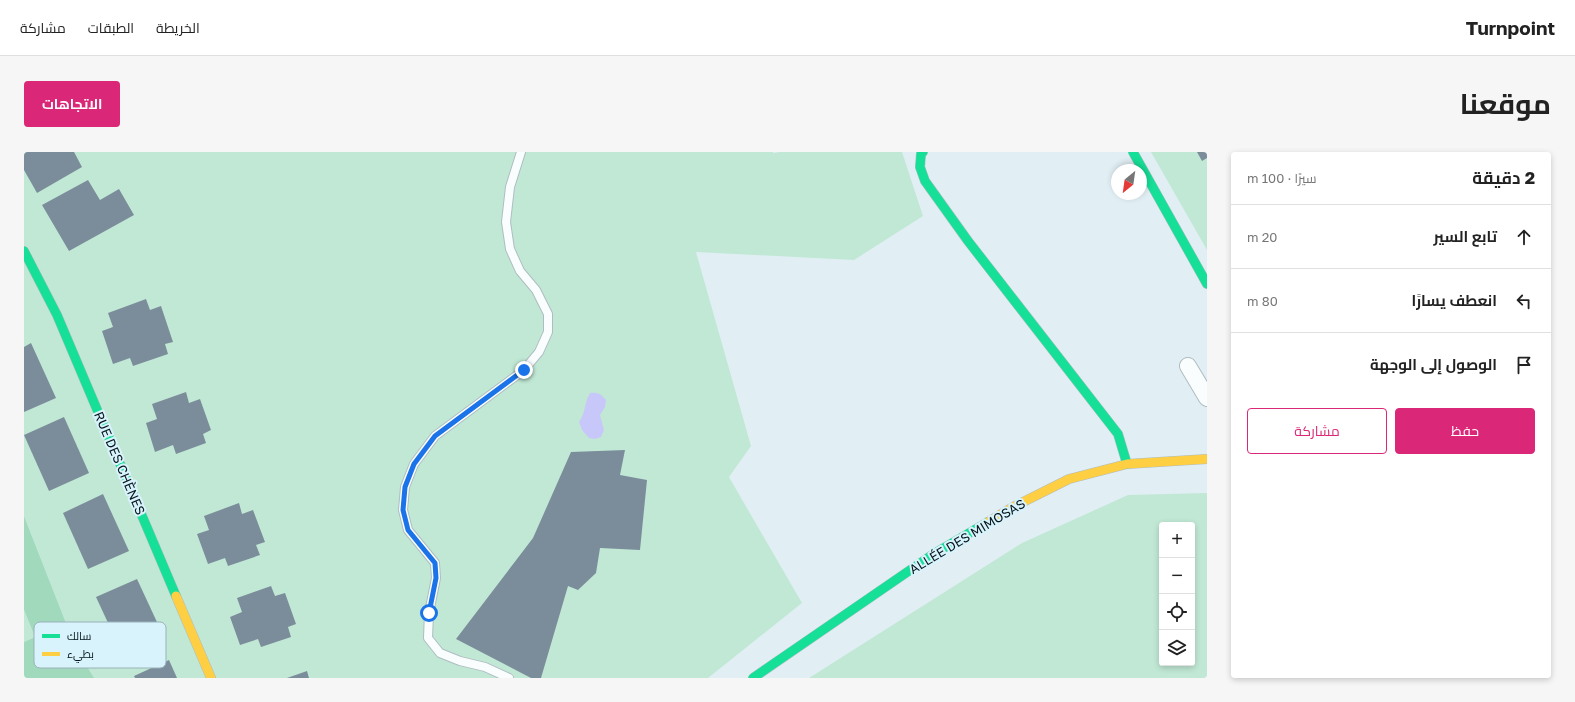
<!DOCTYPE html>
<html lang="ar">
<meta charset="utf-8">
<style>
body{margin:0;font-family:"Golos Text",Cairo,sans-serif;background:#f6f6f6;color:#222;direction:rtl}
.controls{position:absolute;right:12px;bottom:12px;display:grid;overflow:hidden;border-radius:4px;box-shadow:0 2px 6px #0003}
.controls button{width:36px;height:36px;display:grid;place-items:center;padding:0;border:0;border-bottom:1px solid #e0e0e0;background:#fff;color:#222;font:20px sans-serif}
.compass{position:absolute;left:1087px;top:12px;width:36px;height:36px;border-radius:50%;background:#fff;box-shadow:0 2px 6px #0003;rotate:209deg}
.stop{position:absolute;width:12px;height:12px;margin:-9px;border:3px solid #1a73e8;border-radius:50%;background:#fff}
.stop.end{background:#1a73e8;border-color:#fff;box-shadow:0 1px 4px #0008}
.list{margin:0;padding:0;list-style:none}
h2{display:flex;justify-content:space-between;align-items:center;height:52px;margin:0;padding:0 16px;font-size:17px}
h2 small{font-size:13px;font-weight:400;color:#767676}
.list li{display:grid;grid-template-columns:26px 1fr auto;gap:12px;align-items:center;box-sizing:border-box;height:64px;padding:0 16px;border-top:1px solid #e0e0e0}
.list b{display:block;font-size:15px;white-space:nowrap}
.list em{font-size:13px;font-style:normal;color:#767676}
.actions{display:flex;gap:8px;padding:12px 16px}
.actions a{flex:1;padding:9px 0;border:1px solid #db2777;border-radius:4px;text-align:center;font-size:14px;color:#db2777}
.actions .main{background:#db2777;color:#fff}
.icon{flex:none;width:22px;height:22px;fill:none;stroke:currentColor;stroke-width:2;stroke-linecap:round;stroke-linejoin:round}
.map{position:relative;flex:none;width:1183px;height:526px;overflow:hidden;direction:ltr;border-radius:4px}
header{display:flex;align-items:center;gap:24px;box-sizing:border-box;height:56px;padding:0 20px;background:#fff;border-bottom:1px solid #e0e0e0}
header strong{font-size:19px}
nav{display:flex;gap:22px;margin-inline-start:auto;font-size:14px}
.intro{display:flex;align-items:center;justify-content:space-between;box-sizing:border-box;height:96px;padding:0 24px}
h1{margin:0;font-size:28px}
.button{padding:10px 18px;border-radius:4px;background:#db2777;color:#fff;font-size:14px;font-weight:700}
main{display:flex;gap:24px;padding:0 24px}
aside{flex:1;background:#fff;border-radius:4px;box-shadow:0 2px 6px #0003}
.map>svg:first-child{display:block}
.green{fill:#c1e8d5;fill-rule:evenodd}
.forest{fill:#a1d9bd}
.water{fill:#c7c8f9}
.building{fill:#7b8d9b}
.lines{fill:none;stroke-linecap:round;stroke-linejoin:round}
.lane-casing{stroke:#afbdc2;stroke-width:10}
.street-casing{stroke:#afbdc2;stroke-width:18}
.fast-casing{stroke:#afbdc2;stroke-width:10}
.slow-casing{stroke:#afbdc2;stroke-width:10}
.lane{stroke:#fafdfd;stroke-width:8}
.street{stroke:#fafdfd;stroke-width:16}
.fast{stroke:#16e098;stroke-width:9}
.slow{stroke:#ffcf43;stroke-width:9}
.route{stroke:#1a73e8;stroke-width:5}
.labels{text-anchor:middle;stroke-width:4;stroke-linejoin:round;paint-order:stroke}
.street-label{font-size:13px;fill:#06161c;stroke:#d9f3fc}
.key{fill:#d9f3fc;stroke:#9ab1b9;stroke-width:1}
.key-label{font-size:11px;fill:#06161c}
</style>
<header>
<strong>Turnpoint</strong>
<nav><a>الخريطة</a><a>الطبقات</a><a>مشاركة</a></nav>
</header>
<div class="intro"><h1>موقعنا</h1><a class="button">الاتجاهات</a></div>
<main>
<aside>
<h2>2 دقيقة<small>سيرًا · 100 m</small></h2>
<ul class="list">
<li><svg class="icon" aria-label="ahead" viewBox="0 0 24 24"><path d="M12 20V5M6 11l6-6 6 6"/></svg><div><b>تابع السير</b></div><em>20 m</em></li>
<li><svg class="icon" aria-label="left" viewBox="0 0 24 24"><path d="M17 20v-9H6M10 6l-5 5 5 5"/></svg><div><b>انعطف يسارًا</b></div><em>80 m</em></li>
<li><svg class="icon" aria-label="arrive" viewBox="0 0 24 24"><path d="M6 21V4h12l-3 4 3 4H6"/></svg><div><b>الوصول إلى الوجهة</b></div></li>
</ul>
<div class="actions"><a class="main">حفظ</a><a>مشاركة</a></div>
</aside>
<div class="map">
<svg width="1183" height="526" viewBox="0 0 1183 526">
<rect width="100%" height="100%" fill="#e1eff4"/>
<g class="green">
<polygon points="0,0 749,0 749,1 756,0 878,0 899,64 830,108 672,100 727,294 705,325 778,451 684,526 70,526 51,494 0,364"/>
<polygon points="1127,0 1183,0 1183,98"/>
<path d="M1183 341V526H785L998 391 1104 343ZM1138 373H1168V511H1138Z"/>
<polygon points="0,458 11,485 0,490"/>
</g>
<polygon class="forest" points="0,364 51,494 70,526 0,526 0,490 11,485 0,458"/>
<path class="water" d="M566 241C574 240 577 242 582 248L581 255 576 263 580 278 577 285 571 287 565 286 558 278 555 270C562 260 560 251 566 241Z"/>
<g class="building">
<polygon points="0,0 50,0 58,15 13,41 0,18"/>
<polygon points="1173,0 1183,0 1183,6 1178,9"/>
<polygon points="64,28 76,48 95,37 110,63 45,99 18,53"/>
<polygon points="122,147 126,158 137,154 149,190 141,192 144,202 109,214 106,206 89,212 78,179 89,175 84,161"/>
<polygon points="7,191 32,246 0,260 0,195"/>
<polygon points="162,240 165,251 176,247 187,278 179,282 182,291 152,302 149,293 131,300 122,271 133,267 128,252"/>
<polygon points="40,265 65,321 25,339 0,283"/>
<polygon points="601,298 596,323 623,328 616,398 576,396 572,421 554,438 544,434 517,526 507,526 432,487 509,386 547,300"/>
<polygon points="79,342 105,399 64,417 39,361"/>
<polygon points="215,351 218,362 229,358 241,390 232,393 236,403 204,414 201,406 184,412 173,382 185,378 180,364"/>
<polygon points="113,427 139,483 98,501 72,445"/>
<polygon points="247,434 251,444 261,441 272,472 264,475 267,485 237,495 234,487 216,493 206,465 218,460 213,446"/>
<polygon points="145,508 153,526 111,526 110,524"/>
<polygon points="283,519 285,526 263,526"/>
</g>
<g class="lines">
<defs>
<polyline id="lane" points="485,526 461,515 436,509 416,501 404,486 405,461 412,426 411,411 384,378 379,358 381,335 390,312 411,284 500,218 515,200 524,180 524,162 512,138 496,119 486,97 482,70 486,35 497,0"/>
<polyline id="street" points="1164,214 1183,246"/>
<g id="fast">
<polyline points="899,0 897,2 896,15 901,29 944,89 1094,282 1103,312"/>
<polyline points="1109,0 1183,132"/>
<polyline points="0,99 33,163 152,444"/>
<polyline points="729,526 908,403 964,370"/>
</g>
<g id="slow">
<polyline points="964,370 989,355 1045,327 1103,312 1183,307"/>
<polyline points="152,444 187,526"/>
</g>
</defs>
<use href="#lane" class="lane-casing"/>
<use href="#street" class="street-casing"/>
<use href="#fast" class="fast-casing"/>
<use href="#slow" class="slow-casing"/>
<use href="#lane" class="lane"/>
<use href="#street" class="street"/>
<use href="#fast" class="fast"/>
<use href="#slow" class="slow"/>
</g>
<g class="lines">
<polyline class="route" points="405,461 412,426 411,411 384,378 379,358 381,335 390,312 411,284 500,218"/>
</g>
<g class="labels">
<g class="street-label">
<text transform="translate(96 311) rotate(67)" y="5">RUE DES CHÈNES</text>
<text transform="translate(943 384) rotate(-31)" y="5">ALLÉE DES MIMOSAS</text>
</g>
</g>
<rect x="10" y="470" width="132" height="46" rx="6" class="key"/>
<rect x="18" y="482" width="18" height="4" fill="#16e098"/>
<rect x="18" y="500" width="18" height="4" fill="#ffcf43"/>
<g class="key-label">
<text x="43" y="488">سالك</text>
<text x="43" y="506">بطيء</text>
</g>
</svg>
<div class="controls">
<button>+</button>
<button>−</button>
<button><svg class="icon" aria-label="locate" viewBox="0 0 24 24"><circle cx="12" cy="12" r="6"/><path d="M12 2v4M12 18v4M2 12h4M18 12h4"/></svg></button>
<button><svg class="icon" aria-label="layers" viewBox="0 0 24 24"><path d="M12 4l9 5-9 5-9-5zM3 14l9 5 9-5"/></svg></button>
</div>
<svg class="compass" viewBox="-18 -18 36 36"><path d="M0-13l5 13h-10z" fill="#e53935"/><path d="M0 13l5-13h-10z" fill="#767676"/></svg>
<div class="stop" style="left:405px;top:461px"></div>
<div class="stop end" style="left:500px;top:218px"></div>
</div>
</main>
